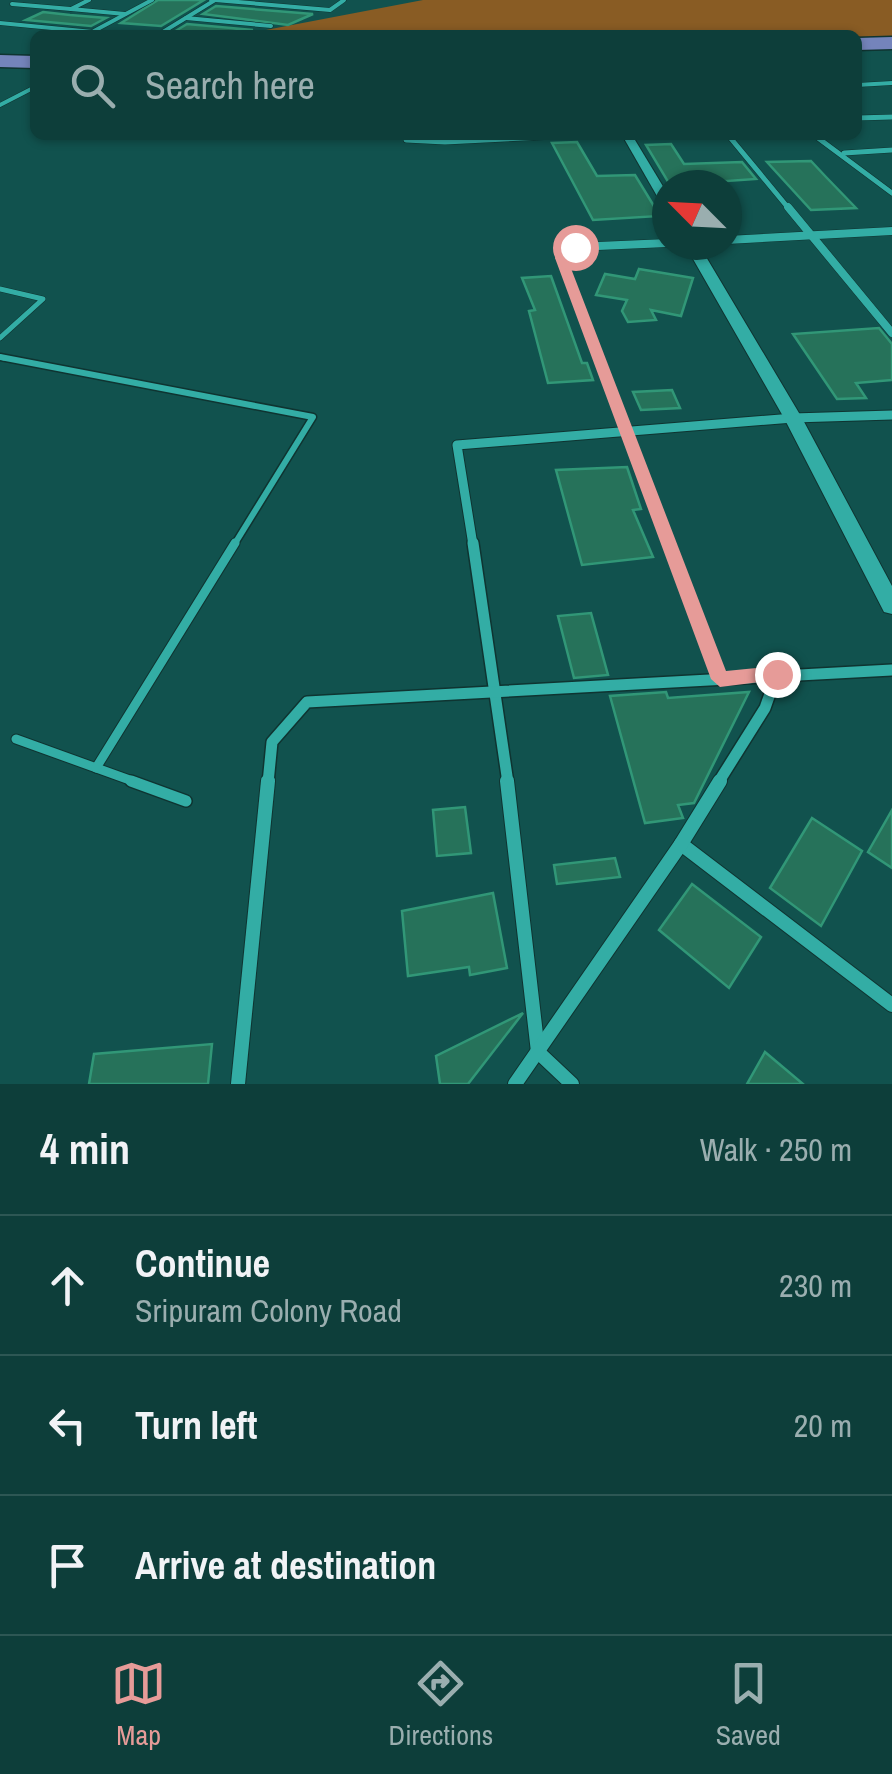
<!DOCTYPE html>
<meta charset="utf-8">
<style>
body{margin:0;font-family:"Archivo Narrow",sans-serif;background:#164542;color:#f1f3f6}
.compass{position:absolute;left:652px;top:170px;width:90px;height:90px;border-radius:50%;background:#0d3e3a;box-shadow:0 2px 8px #0004;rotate:294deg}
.stop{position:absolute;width:30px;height:30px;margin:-22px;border:8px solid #e69b98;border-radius:50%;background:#fff}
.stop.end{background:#e69b98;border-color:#fff;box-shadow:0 2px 10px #0008}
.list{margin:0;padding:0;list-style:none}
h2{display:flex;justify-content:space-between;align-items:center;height:130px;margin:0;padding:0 40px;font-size:42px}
h2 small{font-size:32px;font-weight:400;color:#9aaeaf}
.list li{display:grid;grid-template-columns:65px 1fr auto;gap:30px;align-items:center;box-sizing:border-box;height:140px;padding:0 40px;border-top:2px solid #2d5754}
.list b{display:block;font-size:38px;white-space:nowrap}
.list p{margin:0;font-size:32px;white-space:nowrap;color:#9aaeaf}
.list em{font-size:32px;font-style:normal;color:#9aaeaf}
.icon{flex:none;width:55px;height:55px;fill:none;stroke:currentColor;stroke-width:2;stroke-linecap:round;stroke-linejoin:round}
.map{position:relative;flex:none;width:892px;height:1084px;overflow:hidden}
.search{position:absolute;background:#0d3e3a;box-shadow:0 2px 8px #0004;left:30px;right:30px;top:30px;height:110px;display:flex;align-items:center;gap:25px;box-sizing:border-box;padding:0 35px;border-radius:15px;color:#9aaeaf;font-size:38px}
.sheet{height:550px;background:#0d3e3a}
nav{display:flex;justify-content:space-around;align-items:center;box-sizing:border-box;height:140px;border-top:2px solid #2d5754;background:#0d3e3a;font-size:28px;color:#9aaeaf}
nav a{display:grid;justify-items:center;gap:5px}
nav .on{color:#e69b98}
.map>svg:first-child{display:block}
.green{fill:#895c24}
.building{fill:#26725a;stroke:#319777;stroke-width:2.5}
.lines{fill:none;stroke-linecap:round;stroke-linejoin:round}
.lane-far4-casing{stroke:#0f3431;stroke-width:5}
.lane-far3-casing{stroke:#0f3431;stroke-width:6}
.lane-far2-casing{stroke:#0f3431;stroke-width:9}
.lane-far1-casing{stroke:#0f3431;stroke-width:11}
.lane-casing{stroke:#0f3431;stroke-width:14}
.street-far5-casing{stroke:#0f3431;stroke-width:5}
.street-far4-casing{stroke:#0f3431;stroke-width:6}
.street-far3-casing{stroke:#0f3431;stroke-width:9}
.street-far2-casing{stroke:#0f3431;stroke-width:11}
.street-far1-casing{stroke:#0f3431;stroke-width:14}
.street-casing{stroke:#0f3431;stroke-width:16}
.secondary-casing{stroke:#0f3431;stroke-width:2}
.primary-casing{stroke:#0f3431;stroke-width:3}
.lane-far4{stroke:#33ada5;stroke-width:4}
.lane-far3{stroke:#33ada5;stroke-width:5}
.lane-far2{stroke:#33ada5;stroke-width:6}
.lane-far1{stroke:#33ada5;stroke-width:9}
.lane{stroke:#33ada5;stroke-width:11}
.street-far5{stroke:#33ada5;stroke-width:4}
.street-far4{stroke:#33ada5;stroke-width:5}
.street-far3{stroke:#33ada5;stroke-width:8}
.street-far2{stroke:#33ada5;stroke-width:9}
.street-far1{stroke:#33ada5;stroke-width:11}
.street{stroke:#33ada5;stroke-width:14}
.secondary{fill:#33ada5;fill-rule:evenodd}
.primary{fill:#7484bb;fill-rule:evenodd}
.route{fill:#e69b98}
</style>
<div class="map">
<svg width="892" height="1084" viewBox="0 0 892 1084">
<rect width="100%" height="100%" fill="#11524e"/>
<polygon class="green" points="423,0 892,0 892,39 857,40 857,35 239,35"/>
<g class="building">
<polygon points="158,0 204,0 161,26 121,23"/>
<polygon points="216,6 313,14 288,25 203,14"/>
<polygon points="43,12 70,15 106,18 91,26 26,20"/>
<polygon points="187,24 253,30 169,35"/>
<polygon points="577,142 597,176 635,175 660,216 593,220 552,143"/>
<polygon points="671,144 684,164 742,162 756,179 670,185 646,145"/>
<polygon points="811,161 826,177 856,208 811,210 767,162"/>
<polygon points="639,269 693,278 681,316 651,310 656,320 628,322 622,311 627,300 596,295 605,274 635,279"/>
<polygon points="551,276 582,363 587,363 593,380 548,383 529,311 535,310 522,278"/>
<polygon points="879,328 892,344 892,380 856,383 866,398 837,399 793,334"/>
<polygon points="672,390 680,408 641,410 633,392"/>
<polygon points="627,467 641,509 633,510 653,557 582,565 556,470"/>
<polygon points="591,613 608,675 574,678 558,616"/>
<polygon points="666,692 668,698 749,692 694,803 678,805 683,818 645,823 610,696"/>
<polygon points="465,807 471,853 437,856 433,810"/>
<polygon points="892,810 892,868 868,852"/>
<polygon points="812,818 862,851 821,926 770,888"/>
<polygon points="615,858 620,877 557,884 554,865"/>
<polygon points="692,884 761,937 729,988 659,930"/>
<polygon points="493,893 507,968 470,975 469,967 408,976 402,911"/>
<polygon points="523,1013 468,1084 440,1084 436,1056"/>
<polygon points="212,1044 208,1084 89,1084 94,1054"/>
<polygon points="765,1052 803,1084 747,1084"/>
</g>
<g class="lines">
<defs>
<polyline id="lane-far4" points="0,105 35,87"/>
<g id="lane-far3">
<polyline points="0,289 43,299 0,338"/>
<polyline points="0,357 4,358"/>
</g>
<polyline id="lane-far2" points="0,357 313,417 234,545"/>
<g id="lane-far1">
<polyline points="16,739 138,783"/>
<polyline points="96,768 235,543"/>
</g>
<polyline id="lane" points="131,781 186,801"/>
<g id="street-far5">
<polyline points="89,0 71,9 125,14"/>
<polyline points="215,0 330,10 344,0"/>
<polyline points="12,4 71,9"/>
<polyline points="186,18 271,26"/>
<polyline points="0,23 124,35"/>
<polyline points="94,31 152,0"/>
<polyline points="158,35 215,0 211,0"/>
<polyline points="857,85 892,83"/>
</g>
<g id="street-far4">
<polyline points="857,118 892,117"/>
<polyline points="406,135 406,140 445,142 584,135"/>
<polyline points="728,135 790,210"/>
<polyline points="814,135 892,193"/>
<polyline points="844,153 892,150"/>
</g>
<g id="street-far3">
<polyline points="788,207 892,333"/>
<polyline points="727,240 892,231"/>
<polyline points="599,358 561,258 563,251 575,247 667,243"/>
</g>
<g id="street-far2">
<polyline points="598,355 670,545"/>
<polyline points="473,545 457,445 793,418 892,415"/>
</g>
<g id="street-far1">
<polyline points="473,543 508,783"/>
<polyline points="669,543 720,679"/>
<polyline points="268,783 272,742 307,702 892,670"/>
<polyline points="718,783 765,708 777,674"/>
</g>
<g id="street">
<polyline points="507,781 538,1052 572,1084"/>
<polyline points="681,844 892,1005"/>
<polyline points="238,1084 268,781"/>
<polyline points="515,1084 681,844 720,781"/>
</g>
<g id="secondary">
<polygon points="622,135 632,135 667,193 667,207 661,203"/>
<polygon points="685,245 699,245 802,418 892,586 892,614 884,612 784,418"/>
</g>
<g id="primary">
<polygon points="892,37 892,49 857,50 857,38"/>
<polygon points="0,55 35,56 35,68 0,67"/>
</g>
</defs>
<use href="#lane-far4" class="lane-far4-casing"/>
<use href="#lane-far3" class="lane-far3-casing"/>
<use href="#lane-far2" class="lane-far2-casing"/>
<use href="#lane-far1" class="lane-far1-casing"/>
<use href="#lane" class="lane-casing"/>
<use href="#street-far5" class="street-far5-casing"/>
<use href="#street-far4" class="street-far4-casing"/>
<use href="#street-far3" class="street-far3-casing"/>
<use href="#street-far2" class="street-far2-casing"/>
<use href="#street-far1" class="street-far1-casing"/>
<use href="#street" class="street-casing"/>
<use href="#secondary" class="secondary-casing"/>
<use href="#primary" class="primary-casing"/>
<use href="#lane-far4" class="lane-far4"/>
<use href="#lane-far3" class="lane-far3"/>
<use href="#lane-far2" class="lane-far2"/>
<use href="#lane-far1" class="lane-far1"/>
<use href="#lane" class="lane"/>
<use href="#street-far5" class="street-far5"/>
<use href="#street-far4" class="street-far4"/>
<use href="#street-far3" class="street-far3"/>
<use href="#street-far2" class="street-far2"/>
<use href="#street-far1" class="street-far1"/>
<use href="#street" class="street"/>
<use href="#secondary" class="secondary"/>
<use href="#primary" class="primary"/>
</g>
<polygon class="route" points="575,244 581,247 568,253 567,258 726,671 777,666 784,668 784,679 720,687 711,679 555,258 559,249"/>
</svg>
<svg class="compass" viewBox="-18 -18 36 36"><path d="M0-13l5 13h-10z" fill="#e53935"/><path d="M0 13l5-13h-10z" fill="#9aaeaf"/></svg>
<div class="stop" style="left:575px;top:247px"></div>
<div class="stop end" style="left:777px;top:674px"></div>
<div class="search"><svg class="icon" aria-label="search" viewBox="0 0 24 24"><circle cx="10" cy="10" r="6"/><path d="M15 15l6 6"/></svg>Search here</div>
</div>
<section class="sheet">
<h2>4 min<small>Walk · 250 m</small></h2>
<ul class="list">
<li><svg class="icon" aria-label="ahead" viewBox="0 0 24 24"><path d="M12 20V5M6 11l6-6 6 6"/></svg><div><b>Continue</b><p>Sripuram Colony Road</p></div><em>230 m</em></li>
<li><svg class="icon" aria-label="left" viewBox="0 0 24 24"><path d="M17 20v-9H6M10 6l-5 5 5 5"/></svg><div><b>Turn left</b></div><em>20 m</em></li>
<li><svg class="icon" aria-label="arrive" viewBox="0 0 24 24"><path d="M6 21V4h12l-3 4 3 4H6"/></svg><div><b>Arrive at destination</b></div></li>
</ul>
</section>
<nav>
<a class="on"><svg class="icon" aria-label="map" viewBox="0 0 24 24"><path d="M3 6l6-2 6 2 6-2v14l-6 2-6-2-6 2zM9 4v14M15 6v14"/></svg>Map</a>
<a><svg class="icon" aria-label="directions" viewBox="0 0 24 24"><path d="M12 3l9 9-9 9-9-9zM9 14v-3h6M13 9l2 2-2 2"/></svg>Directions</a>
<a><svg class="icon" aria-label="saved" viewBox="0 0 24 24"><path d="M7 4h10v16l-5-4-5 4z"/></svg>Saved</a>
</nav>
